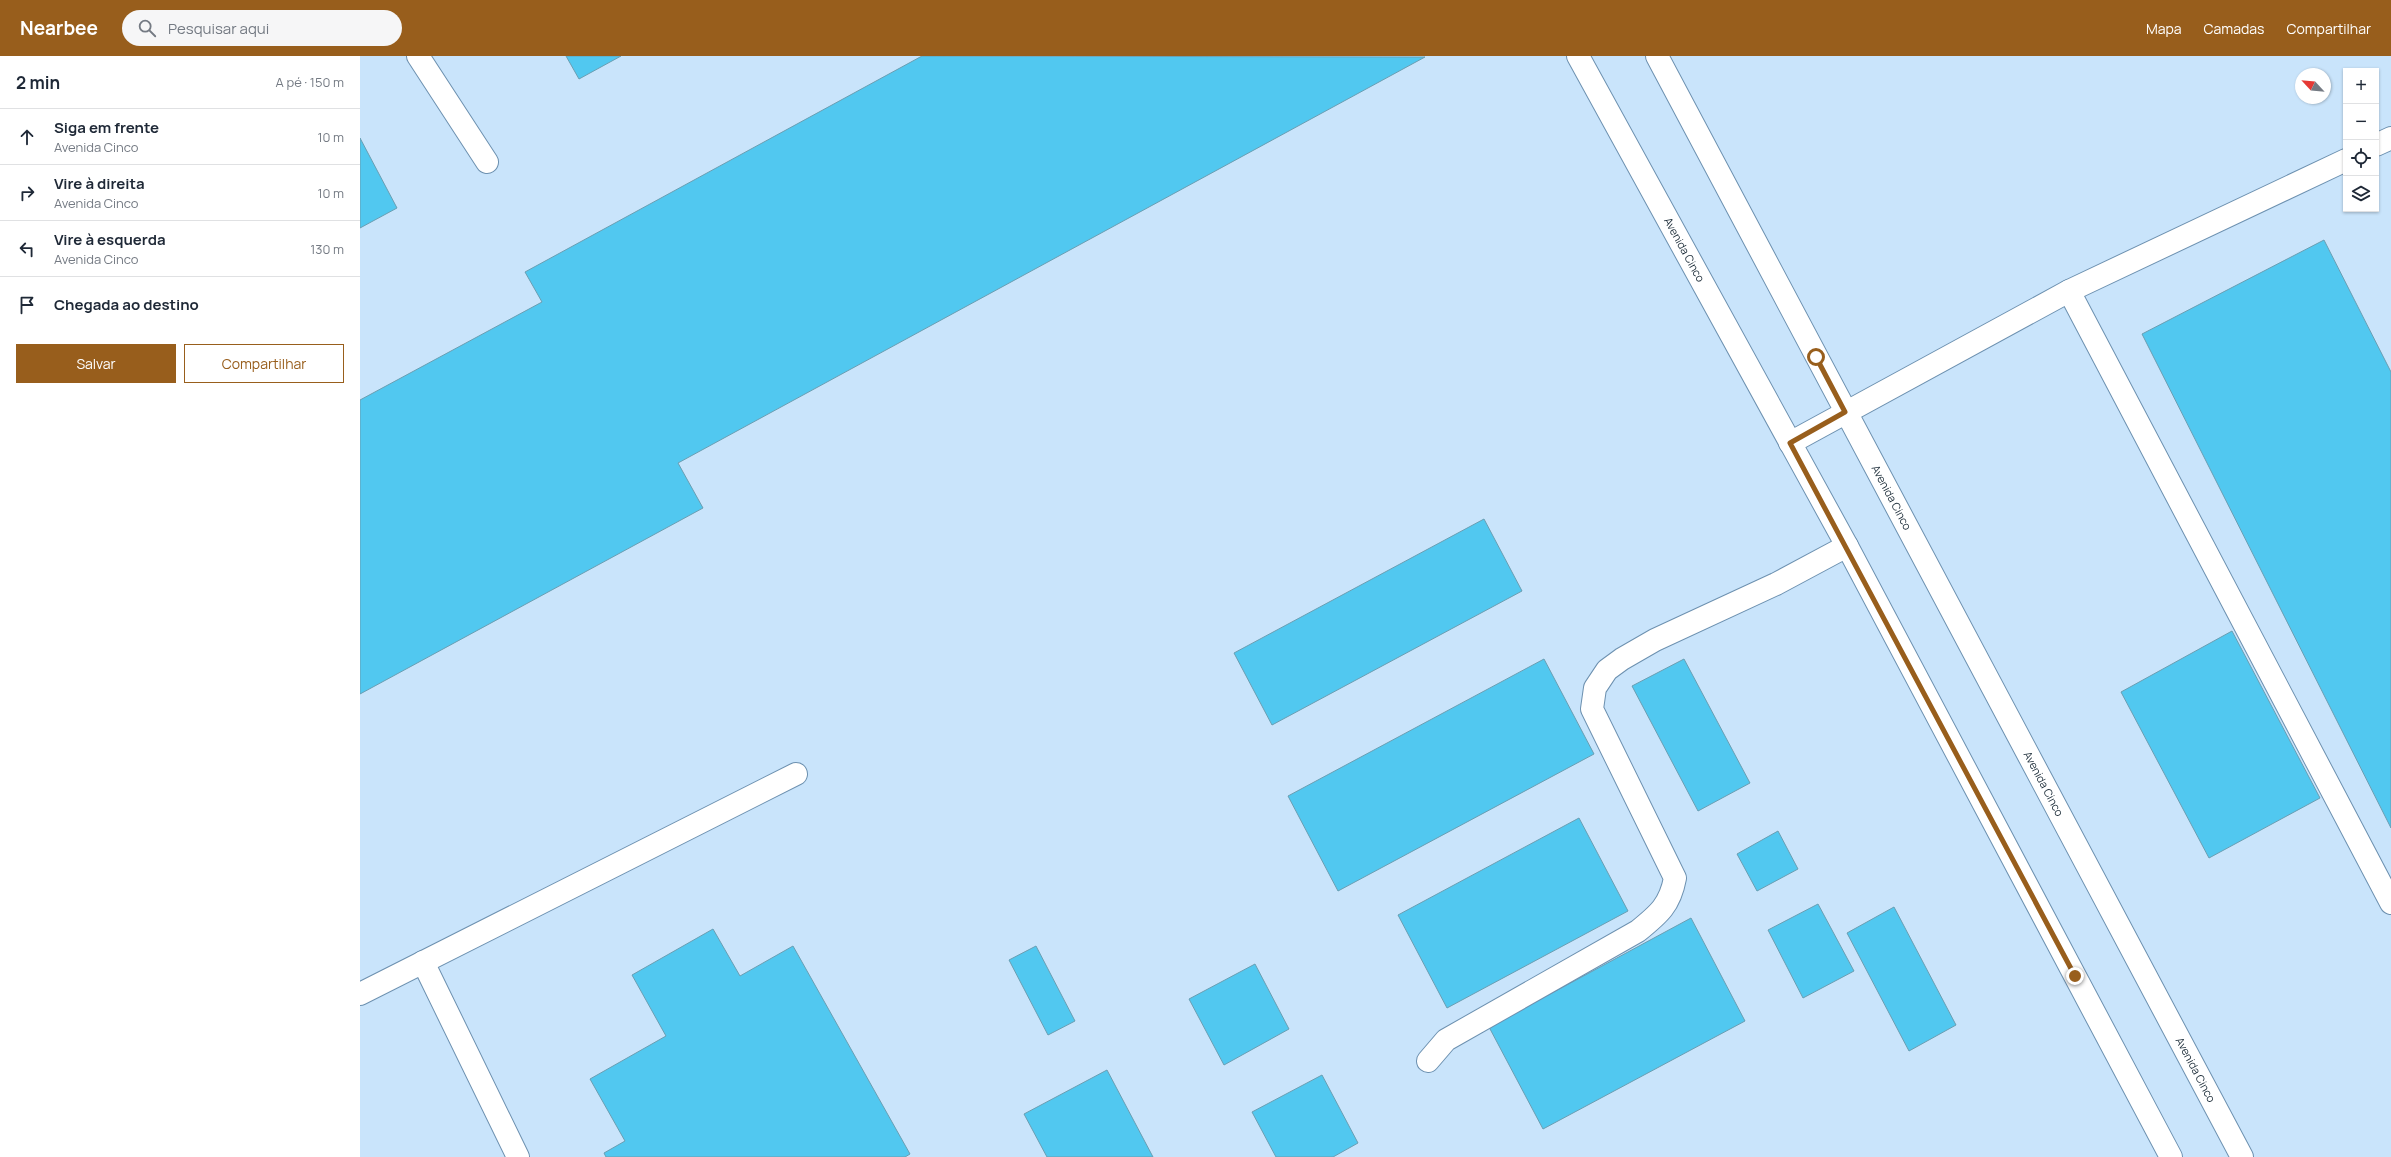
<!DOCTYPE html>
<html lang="pt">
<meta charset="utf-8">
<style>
body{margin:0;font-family:Manrope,sans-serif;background:#f6f6f7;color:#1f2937}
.controls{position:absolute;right:12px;top:12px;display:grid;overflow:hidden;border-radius:0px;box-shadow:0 1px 3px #0004}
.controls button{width:36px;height:36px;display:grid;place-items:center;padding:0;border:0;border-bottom:1px solid #e0e1e3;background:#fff;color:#1f2937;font:20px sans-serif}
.compass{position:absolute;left:1935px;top:12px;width:36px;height:36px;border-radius:50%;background:#fff;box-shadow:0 1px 3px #0004;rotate:296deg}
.stop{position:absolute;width:12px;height:12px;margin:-9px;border:3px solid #985e1c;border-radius:50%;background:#fff}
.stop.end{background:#985e1c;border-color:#fff;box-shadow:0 1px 4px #0008}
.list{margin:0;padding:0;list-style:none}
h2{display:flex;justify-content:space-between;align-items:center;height:52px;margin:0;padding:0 16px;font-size:17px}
h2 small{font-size:13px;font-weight:400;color:#747a83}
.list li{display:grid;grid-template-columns:26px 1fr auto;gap:12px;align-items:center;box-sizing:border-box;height:56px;padding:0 16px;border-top:1px solid #e0e1e3}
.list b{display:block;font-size:15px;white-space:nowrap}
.list p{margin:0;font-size:13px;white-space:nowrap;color:#747a83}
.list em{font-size:13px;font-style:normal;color:#747a83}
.actions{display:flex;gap:8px;padding:12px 16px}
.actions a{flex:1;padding:9px 0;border:1px solid #985e1c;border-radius:0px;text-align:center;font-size:14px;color:#985e1c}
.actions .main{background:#985e1c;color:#fff}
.icon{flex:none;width:22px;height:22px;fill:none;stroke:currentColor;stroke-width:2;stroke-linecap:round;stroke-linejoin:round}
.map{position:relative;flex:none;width:2031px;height:1101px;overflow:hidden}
header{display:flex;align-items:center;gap:24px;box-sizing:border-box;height:56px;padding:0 20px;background:#985e1c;color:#fff}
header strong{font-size:19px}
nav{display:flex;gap:22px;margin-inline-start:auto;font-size:14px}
.search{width:280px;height:36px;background:#f6f6f7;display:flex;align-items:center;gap:10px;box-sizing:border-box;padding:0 14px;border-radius:22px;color:#747a83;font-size:15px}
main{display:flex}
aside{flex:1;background:#fff}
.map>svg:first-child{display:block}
.built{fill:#c9e4fb;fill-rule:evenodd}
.building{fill:#51c8f0;stroke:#6a9eb2}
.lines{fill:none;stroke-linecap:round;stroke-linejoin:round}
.minor-casing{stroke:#6d91b0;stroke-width:24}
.minor{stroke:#fff;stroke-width:22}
.route{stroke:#985e1c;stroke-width:5}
.labels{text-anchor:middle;stroke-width:4;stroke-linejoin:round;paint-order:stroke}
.street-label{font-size:11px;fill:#20303c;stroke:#f0f7fe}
</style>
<header>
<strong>Nearbee</strong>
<div class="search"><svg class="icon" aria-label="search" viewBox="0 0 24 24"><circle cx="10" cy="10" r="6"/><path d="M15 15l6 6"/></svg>Pesquisar aqui</div>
<nav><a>Mapa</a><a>Camadas</a><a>Compartilhar</a></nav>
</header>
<main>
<aside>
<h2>2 min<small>A pé · 150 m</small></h2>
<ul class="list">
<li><svg class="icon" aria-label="ahead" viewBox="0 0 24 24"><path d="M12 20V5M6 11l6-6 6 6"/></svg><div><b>Siga em frente</b><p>Avenida Cinco</p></div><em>10 m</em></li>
<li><svg class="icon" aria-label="right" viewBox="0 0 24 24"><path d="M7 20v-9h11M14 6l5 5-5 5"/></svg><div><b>Vire à direita</b><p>Avenida Cinco</p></div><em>10 m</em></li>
<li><svg class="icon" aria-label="left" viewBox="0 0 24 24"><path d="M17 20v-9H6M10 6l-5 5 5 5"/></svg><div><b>Vire à esquerda</b><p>Avenida Cinco</p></div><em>130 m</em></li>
<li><svg class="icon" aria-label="arrive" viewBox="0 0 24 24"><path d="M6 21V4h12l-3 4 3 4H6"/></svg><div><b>Chegada ao destino</b></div></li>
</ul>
<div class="actions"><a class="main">Salvar</a><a>Compartilhar</a></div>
</aside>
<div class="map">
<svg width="2031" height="1101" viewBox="0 0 2031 1101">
<rect width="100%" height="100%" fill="#dcebf9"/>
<path class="built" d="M0 0H2031V1101H0ZM1986 15H2016V153H1986ZM1941 18H1965V42H1941Z"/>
<g class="building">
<polygon points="206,0 261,0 219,23"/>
<polygon points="562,0 1065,1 318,407 343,452 0,638 0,344 182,246 165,216"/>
<polygon points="0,82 37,152 0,172"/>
<polygon points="1964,184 2031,316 2031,772 1782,278"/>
<polygon points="1124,463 1162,535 912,669 874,597"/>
<polygon points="1872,575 1960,742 1849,802 1761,636"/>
<polygon points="1184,603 1234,698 978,835 928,740"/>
<polygon points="1324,603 1390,727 1338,755 1272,630"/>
<polygon points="1219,762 1268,855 1087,952 1038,859"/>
<polygon points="1418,775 1438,813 1397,835 1377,798"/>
<polygon points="1458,848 1494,915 1443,942 1408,874"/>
<polygon points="1534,851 1596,969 1549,995 1487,877"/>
<polygon points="1331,862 1385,965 1183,1073 1129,971"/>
<polygon points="353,873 380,920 433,890 550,1098 545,1101 246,1101 244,1097 265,1085 230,1023 306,980 272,919"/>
<polygon points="676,890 715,965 688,979 649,904"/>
<polygon points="895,908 929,973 864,1009 829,943"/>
<polygon points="747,1014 793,1101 687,1101 664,1058"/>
<polygon points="962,1019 998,1087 973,1101 916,1101 892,1056"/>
</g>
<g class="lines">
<defs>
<g id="minor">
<polyline points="58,0 127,106"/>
<path id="s1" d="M1218 0 1487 490 1811 1101"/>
<path id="s2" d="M1297 0 1882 1101"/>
<polyline points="2016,89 2031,82"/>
<polyline points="1709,235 2031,847"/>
<polyline points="1430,387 1709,235 1986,104"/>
<polyline points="63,906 158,1101"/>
<polyline points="0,938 436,718"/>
<path d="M1068 1005 1086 984 1278 875C1299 858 1310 849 1315 822L1232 653 1235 632 1247 614 1262 603 1295 584 1416 528 1487 490"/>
</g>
</defs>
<use href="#minor" class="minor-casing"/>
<use href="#minor" class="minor"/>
</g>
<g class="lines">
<polyline class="route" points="1456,301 1485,356 1430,387 1715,920"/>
</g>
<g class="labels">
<g class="street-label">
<text dy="4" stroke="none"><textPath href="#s1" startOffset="221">Avenida Cinco</textPath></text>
<text dy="4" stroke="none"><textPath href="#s2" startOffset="500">Avenida Cinco</textPath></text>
<text dy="4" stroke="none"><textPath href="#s2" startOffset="824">Avenida Cinco</textPath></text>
<text dy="4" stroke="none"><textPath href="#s2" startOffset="1148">Avenida Cinco</textPath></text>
</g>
</g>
</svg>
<div class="controls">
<button>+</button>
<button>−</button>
<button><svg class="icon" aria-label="locate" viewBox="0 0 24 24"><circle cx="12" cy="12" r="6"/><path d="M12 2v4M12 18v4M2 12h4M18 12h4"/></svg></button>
<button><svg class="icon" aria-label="layers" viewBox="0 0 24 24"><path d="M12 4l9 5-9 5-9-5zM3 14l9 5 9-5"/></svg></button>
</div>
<svg class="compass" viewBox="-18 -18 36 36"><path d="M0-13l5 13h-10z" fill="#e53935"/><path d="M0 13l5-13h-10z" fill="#747a83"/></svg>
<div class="stop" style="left:1456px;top:301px"></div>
<div class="stop end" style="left:1715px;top:920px"></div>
</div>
</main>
